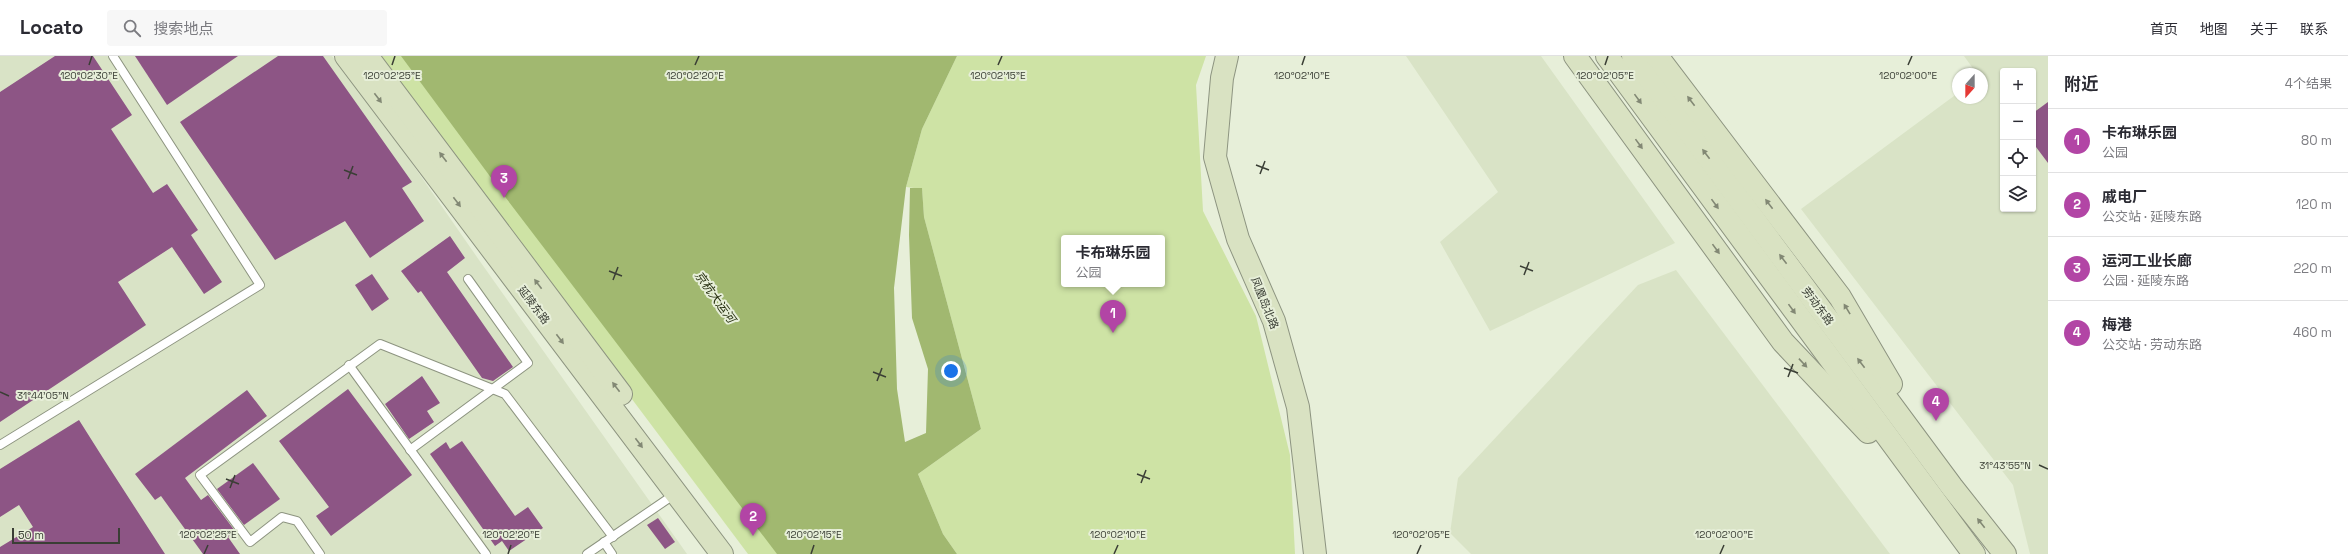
<!DOCTYPE html>
<html lang="zh">
<meta charset="utf-8">
<style>
body{margin:0;font-family:"Space Grotesk","Noto Sans SC",sans-serif;background:#f7f7f7;color:#2b2b33}
.controls{position:absolute;right:12px;top:12px;display:grid;overflow:hidden;border-radius:4px;box-shadow:0 1px 3px #0004}
.controls button{width:36px;height:36px;display:grid;place-items:center;padding:0;border:0;border-bottom:1px solid #e1e1e2;background:#fff;color:#2b2b33;font:20px sans-serif}
.compass{position:absolute;left:1952px;top:12px;width:36px;height:36px;border-radius:50%;background:#fff;box-shadow:0 1px 3px #0004;rotate:201deg}
.scale{position:absolute;left:12px;bottom:10px;width:108px;box-sizing:border-box;padding-left:4px;border:2px solid #3a3e35;border-top:0;font-size:11px;line-height:14px;white-space:nowrap;color:#3a3e35;-webkit-text-stroke:3px #e7efd9;paint-order:stroke}
.you{position:absolute;left:951px;top:315px;width:14px;height:14px;margin:-10px;border:3px solid #fff;border-radius:50%;background:#1a73e8;box-shadow:0 0 0 6px #1a73e833}
.badge{display:grid;place-items:center;width:26px;height:26px;border-radius:50%;background:#b245a5;color:#fff;font-size:13px;font-weight:700}
.pin{position:absolute;translate:-50% -33px;filter:drop-shadow(0 1px 2px #0008)}
.pin::after{content:'';position:absolute;top:21px;width:14px;height:12px;background:inherit;clip-path:polygon(0 0,100% 0,50% 100%)}
.popup{position:absolute;left:1061px;top:179px;width:104px;height:52px;box-sizing:border-box;display:grid;place-content:center;border-radius:4px;background:#fff;filter:drop-shadow(0 1px 3px #0005);font-size:13px;white-space:nowrap;color:#7c7c81}
.popup b{font-size:15px;color:#2b2b33}
.popup::after{content:'';position:absolute;left:50%;top:100%;margin-left:-8px;border:8px solid transparent;border-top-color:#fff}
.list{margin:0;padding:0;list-style:none}
h2{display:flex;justify-content:space-between;align-items:center;height:52px;margin:0;padding:0 16px;font-size:17px}
h2 small{font-size:13px;font-weight:400;color:#7c7c81}
.list li{display:grid;grid-template-columns:26px 1fr auto;gap:12px;align-items:center;box-sizing:border-box;height:64px;padding:0 16px;border-top:1px solid #e1e1e2}
.list b{display:block;font-size:15px;white-space:nowrap}
.list p{margin:0;font-size:13px;white-space:nowrap;color:#7c7c81}
.list em{font-size:13px;font-style:normal;color:#7c7c81}
.icon{flex:none;width:22px;height:22px;fill:none;stroke:currentColor;stroke-width:2;stroke-linecap:round;stroke-linejoin:round}
.map{position:relative;flex:none;width:2048px;height:498px;overflow:hidden}
header{display:flex;align-items:center;gap:24px;box-sizing:border-box;height:56px;padding:0 20px;background:#fff;border-bottom:1px solid #e1e1e2}
header strong{font-size:19px}
nav{display:flex;gap:22px;margin-inline-start:auto;font-size:14px}
.search{width:280px;height:36px;background:#f7f7f7;display:flex;align-items:center;gap:10px;box-sizing:border-box;padding:0 14px;border-radius:4px;color:#7c7c81;font-size:15px}
main{display:flex}
aside{flex:1;background:#fff}
.map>svg:first-child{display:block}
.built{fill:#d9e3c6;fill-rule:evenodd}
.green{fill:#cee3a5;fill-rule:evenodd}
.water{fill:#a1b870}
.building{fill:#8d5585}
.lines{fill:none;stroke-linecap:round;stroke-linejoin:round}
.lane-casing{stroke:#8d9480;stroke-width:10}
.secondary-casing{stroke:#8d9480;stroke-width:24}
.lane{stroke:#fff;stroke-width:8}
.secondary{stroke:#d9e2c2;stroke-width:22}
.oneway{fill:#828874}
.ticks{fill:none;stroke:#3a3e35;stroke-width:1.5}
.labels{text-anchor:middle;stroke-width:4;stroke-linejoin:round;paint-order:stroke}
.street-label{font-size:11px;fill:#3a3e35;stroke:#e7efd9}
.water-label{font-size:12px;font-style:italic;fill:#262f10;stroke:#e7efd9}
.ticks-label{font-size:10px;text-anchor:middle;fill:#3a3e35;stroke:#e7efd9;stroke-width:4;stroke-linejoin:round;paint-order:stroke}
</style>
<header>
<strong>Locato</strong>
<div class="search"><svg class="icon" aria-label="search" viewBox="0 0 24 24"><circle cx="10" cy="10" r="6"/><path d="M15 15l6 6"/></svg>搜索地点</div>
<nav><a>首页</a><a>地图</a><a>关于</a><a>联系</a></nav>
</header>
<main>
<div class="map">
<svg width="2048" height="498" viewBox="0 0 2048 498">
<rect width="100%" height="100%" fill="#e7efd9"/>
<g class="built">
<polygon points="0,0 332,0 402,93 479,204 687,498 0,498"/>
<polygon points="1406,0 1541,0 1675,187 1490,275 1440,186 1498,136"/>
<path d="M1964 0H2048V498H2030L2013 429 1801 153 1958 37V42H1982V18H1977ZM2003 15H2033V153H2003Z"/>
<polygon points="1676,214 1890,498 1471,498 1450,477 1458,422 1638,229"/>
</g>
<g class="green">
<polygon points="375,0 421,0 784,498 748,498"/>
<path d="M957 0H1206L1196 29 1203 155 1256 260 1290 399 1295 498H957L943 478 918 418 981 373 924 161 922 133 906 131 922 73ZM1064 182H1162V228H1064Z"/>
</g>
<polygon class="water" points="401,0 957,0 922,73 906,131 894,232 897,333 905,386 926,377 928,313 912,262 909,179 910,132 922,132 924,161 981,373 918,418 943,478 957,498 777,498 506,142"/>
<g class="building">
<polygon points="55,0 93,0 132,59 111,73 153,137 167,128 198,174 191,179 222,226 204,238 172,191 118,226 146,269 0,366 0,36"/>
<polygon points="135,0 238,0 167,49"/>
<polygon points="278,0 323,0 412,126 402,132 424,165 370,202 345,165 275,204 180,66"/>
<polygon points="2048,46 2048,107 2033,87 2033,57"/>
<polygon points="450,180 465,202 447,216 513,311 493,325 482,322 421,235 418,237 401,215"/>
<polygon points="372,218 389,243 372,255 355,229"/>
<polygon points="422,320 440,347 427,355 434,366 409,383 385,348"/>
<polygon points="348,333 412,419 331,480 316,460 329,451 279,385"/>
<polygon points="247,334 267,360 185,422 201,444 208,439 235,475 228,481 240,498 203,498 161,440 155,444 135,418"/>
<polygon points="79,364 103,402 165,498 0,498 0,491 33,471 19,449 0,461 0,413"/>
<polygon points="462,385 515,460 528,451 543,472 509,495 502,485 495,490 430,398 446,386 450,393"/>
<polygon points="253,407 280,443 244,469 217,433"/>
<polygon points="658,462 675,486 665,493 647,469"/>
</g>
<g class="lines">
<defs>
<g id="lane">
<polyline points="349,309 486,498"/>
<polyline points="0,389 260,229 113,0"/>
<polyline points="410,394 528,307 468,223"/>
<polyline points="604,486 612,498"/>
<polyline points="320,498 297,465 282,461 250,486 200,419 380,288 505,338 613,481"/>
<polyline points="587,498 675,438"/>
</g>
<g id="secondary">
<polyline points="346,0 722,498"/>
<polyline points="367,0 621,338"/>
<polyline points="1227,0 1222,22 1215,101 1238,183 1274,265 1298,351 1315,498"/>
<polyline points="1575,0 1783,286 1868,376"/>
<polyline points="1607,0 1974,498"/>
<polyline points="1633,0 1952,431 2005,498"/>
<polyline points="1657,0 1840,241 1891,328"/>
</g>
</defs>
<use href="#lane" class="lane-casing"/>
<use href="#secondary" class="secondary-casing"/>
<use href="#lane" class="lane"/>
<use href="#secondary" class="secondary"/>
</g>
<defs><path id="oneway-solid" d="M-6-.8H1V-3.2L6.5 0L1 3.2V.8H-6Z"/></defs>
<g class="oneway">
<use href="#oneway-solid" transform="translate(378 42) rotate(53)"/>
<use href="#oneway-solid" transform="translate(1638 43) rotate(54)"/>
<use href="#oneway-solid" transform="translate(1691 45) rotate(-127)"/>
<use href="#oneway-solid" transform="translate(1639 88) rotate(54)"/>
<use href="#oneway-solid" transform="translate(1706 98) rotate(-127)"/>
<use href="#oneway-solid" transform="translate(443 101) rotate(-127)"/>
<use href="#oneway-solid" transform="translate(457 146) rotate(53)"/>
<use href="#oneway-solid" transform="translate(1715 148) rotate(54)"/>
<use href="#oneway-solid" transform="translate(1769 148) rotate(-127)"/>
<use href="#oneway-solid" transform="translate(1716 193) rotate(54)"/>
<use href="#oneway-solid" transform="translate(1783 203) rotate(-127)"/>
<use href="#oneway-solid" transform="translate(538 228) rotate(-127)"/>
<use href="#oneway-solid" transform="translate(1792 253) rotate(54)"/>
<use href="#oneway-solid" transform="translate(1847 253) rotate(-121)"/>
<use href="#oneway-solid" transform="translate(560 283) rotate(53)"/>
<use href="#oneway-solid" transform="translate(1803 307) rotate(47)"/>
<use href="#oneway-solid" transform="translate(1861 307) rotate(-127)"/>
<use href="#oneway-solid" transform="translate(616 331) rotate(-127)"/>
<use href="#oneway-solid" transform="translate(639 387) rotate(53)"/>
<use href="#oneway-solid" transform="translate(1981 467) rotate(-128)"/>
</g>
<path class="ticks" d="M89 9 92 0M392 9 395 0M695 9 699 0M998 9 1002 0M1302 9 1305 0M1605 9 1608 0M1908 9 1912 0M1256 109 1269 114M344 114 357 119M1260 118 1265 105M348 123 353 110M1520 210 1533 215M609 215 622 220M1524 219 1529 206M613 224 618 211M1784 312 1798 317M873 316 886 321M1788 321 1793 308M877 325 882 312M0 336 9 340M2039 409 2048 413M1137 418 1150 423M226 423 239 428M1141 427 1146 414M230 432 235 419M204 498 208 489M508 498 511 489M811 498 814 489M1114 498 1118 489M1417 498 1421 489M1720 498 1724 489"/>
<g class="labels">
<g class="street-label">
<text transform="translate(1265 247) rotate(68)" y="4">凤凰岛北路</text>
<text transform="translate(534 249) rotate(53)" y="4">延陵东路</text>
<text transform="translate(1818 250) rotate(53)" y="4">劳动东路</text>
</g>
<g class="water-label">
<text transform="translate(715 241) rotate(54)" y="4">京杭大运河</text>
</g>
</g>
<g class="ticks-label">
<text x="392" y="23">120°02'25"E</text>
<text x="695" y="23">120°02'20"E</text>
<text x="998" y="23">120°02'15"E</text>
<text x="1302" y="23">120°02'10"E</text>
<text x="1908" y="23">120°02'00"E</text>
<text x="89" y="23">120°02'30"E</text>
<text x="1605" y="23">120°02'05"E</text>
<text x="43" y="343">31°44'05"N</text>
<text x="2005" y="413">31°43'55"N</text>
<text x="208" y="482">120°02'25"E</text>
<text x="511" y="482">120°02'20"E</text>
<text x="814" y="482">120°02'15"E</text>
<text x="1118" y="482">120°02'10"E</text>
<text x="1421" y="482">120°02'05"E</text>
<text x="1724" y="482">120°02'00"E</text>
</g>
</svg>
<div class="controls">
<button>+</button>
<button>−</button>
<button><svg class="icon" aria-label="locate" viewBox="0 0 24 24"><circle cx="12" cy="12" r="6"/><path d="M12 2v4M12 18v4M2 12h4M18 12h4"/></svg></button>
<button><svg class="icon" aria-label="layers" viewBox="0 0 24 24"><path d="M12 4l9 5-9 5-9-5zM3 14l9 5 9-5"/></svg></button>
</div>
<svg class="compass" viewBox="-18 -18 36 36"><path d="M0-13l5 13h-10z" fill="#e53935"/><path d="M0 13l5-13h-10z" fill="#7c7c81"/></svg>
<div class="scale">50 m</div>
<div class="you"></div>
<div class="pin badge" style="left:1113px;top:277px">1</div>
<div class="popup"><b>卡布琳乐园</b>公园</div>
<div class="pin badge" style="left:753px;top:480px">2</div>
<div class="pin badge" style="left:504px;top:142px">3</div>
<div class="pin badge" style="left:1936px;top:365px">4</div>
</div>
<aside>
<h2>附近<small>4个结果</small></h2>
<ul class="list">
<li><span class="badge">1</span><div><b>卡布琳乐园</b><p>公园</p></div><em>80 m</em></li>
<li><span class="badge">2</span><div><b>戚电厂</b><p>公交站 · 延陵东路</p></div><em>120 m</em></li>
<li><span class="badge">3</span><div><b>运河工业长廊</b><p>公园 · 延陵东路</p></div><em>220 m</em></li>
<li><span class="badge">4</span><div><b>梅港</b><p>公交站 · 劳动东路</p></div><em>460 m</em></li>
</ul>
</aside>
</main>
